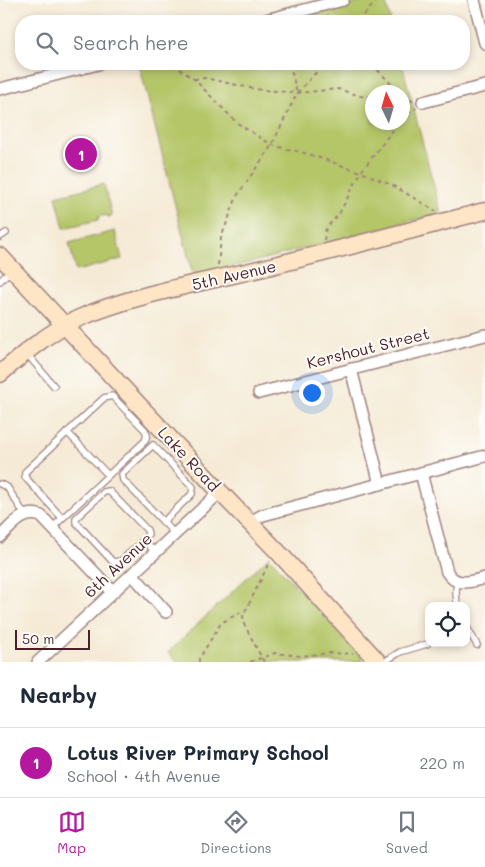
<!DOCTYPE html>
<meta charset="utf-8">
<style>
body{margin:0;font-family:Mali,sans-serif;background:#f2f2f3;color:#1f2937}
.controls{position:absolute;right:15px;bottom:15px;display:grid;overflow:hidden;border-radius:10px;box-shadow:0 2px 8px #0003}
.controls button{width:45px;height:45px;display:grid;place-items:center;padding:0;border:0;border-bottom:1px solid #e0e1e3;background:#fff;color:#1f2937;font:25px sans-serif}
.compass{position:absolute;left:365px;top:85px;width:45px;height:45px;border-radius:50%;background:#fff;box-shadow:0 2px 8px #0003;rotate:355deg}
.scale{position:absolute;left:15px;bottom:12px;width:75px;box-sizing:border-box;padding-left:5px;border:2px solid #4a1f2b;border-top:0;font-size:14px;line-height:18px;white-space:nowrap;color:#4a1f2b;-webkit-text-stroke:4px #fdfcf7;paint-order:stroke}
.you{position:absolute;left:311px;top:392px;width:18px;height:18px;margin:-12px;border:4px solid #fff;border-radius:50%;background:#1a73e8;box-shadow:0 0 0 8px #1a73e833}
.badge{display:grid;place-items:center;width:32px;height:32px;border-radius:50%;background:#b5179e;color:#fff;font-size:16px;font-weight:700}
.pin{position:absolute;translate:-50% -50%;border:2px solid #fff;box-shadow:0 1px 5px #0006}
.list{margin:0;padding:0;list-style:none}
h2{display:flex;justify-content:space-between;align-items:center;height:65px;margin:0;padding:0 20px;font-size:21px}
h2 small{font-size:16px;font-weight:400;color:#747a83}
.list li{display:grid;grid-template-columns:32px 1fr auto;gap:15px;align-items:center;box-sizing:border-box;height:70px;padding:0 20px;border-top:1px solid #e0e1e3}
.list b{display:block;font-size:19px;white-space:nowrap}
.list p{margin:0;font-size:16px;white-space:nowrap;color:#747a83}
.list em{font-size:16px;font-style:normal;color:#747a83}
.icon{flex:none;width:28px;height:28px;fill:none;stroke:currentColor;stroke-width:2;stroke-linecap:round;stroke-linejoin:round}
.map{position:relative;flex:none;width:485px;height:662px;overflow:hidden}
.search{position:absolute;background:#fff;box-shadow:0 2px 8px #0003;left:15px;right:15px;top:15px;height:55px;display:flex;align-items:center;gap:12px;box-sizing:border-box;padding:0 18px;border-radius:20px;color:#747a83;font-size:19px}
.sheet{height:135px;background:#fff}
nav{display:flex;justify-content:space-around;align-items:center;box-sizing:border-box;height:70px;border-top:1px solid #e0e1e3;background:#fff;font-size:14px;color:#747a83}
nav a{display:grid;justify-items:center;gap:2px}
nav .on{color:#b5179e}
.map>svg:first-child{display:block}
.green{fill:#b5c669;stroke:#80724a;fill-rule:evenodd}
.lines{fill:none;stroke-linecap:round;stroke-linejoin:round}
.lane-casing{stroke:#a08480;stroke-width:8}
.street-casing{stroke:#a08480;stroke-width:14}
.secondary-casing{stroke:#a08480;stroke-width:19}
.path{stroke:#a08480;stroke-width:2;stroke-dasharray:4 4;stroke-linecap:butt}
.lane{stroke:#fff;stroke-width:5.5}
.street{stroke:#fff;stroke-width:11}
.secondary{stroke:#fde5c5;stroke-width:16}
.labels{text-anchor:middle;stroke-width:4;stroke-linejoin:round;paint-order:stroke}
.street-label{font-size:16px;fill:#4a1f2b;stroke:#fdfcf7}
</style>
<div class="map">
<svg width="485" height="662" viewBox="0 0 485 662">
<rect width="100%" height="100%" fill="#fdfcf7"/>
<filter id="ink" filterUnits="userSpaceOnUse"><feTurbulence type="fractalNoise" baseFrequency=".02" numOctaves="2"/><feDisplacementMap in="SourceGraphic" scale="10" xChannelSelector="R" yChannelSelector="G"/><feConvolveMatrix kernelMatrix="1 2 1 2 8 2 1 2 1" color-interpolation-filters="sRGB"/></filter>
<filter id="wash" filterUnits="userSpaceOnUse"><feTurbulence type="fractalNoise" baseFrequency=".0096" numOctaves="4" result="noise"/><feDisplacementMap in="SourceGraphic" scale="20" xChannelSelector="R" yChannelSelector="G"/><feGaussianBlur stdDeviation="1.12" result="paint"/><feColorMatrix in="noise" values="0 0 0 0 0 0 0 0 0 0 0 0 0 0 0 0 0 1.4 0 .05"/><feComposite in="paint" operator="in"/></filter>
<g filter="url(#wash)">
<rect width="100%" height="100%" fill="#f5ead5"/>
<g class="green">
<polygon points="370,0 385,0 391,21 288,21"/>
<path d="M139 64H402L441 213 249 263 193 275ZM372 92H402V122H372Z"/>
<polygon points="104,184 112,216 108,217 107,215 98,217 98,220 64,228 56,196"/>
<polygon points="115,231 122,259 76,271 69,243"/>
<polygon points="269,557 360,655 363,662 177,662 168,652"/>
</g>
</g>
<g filter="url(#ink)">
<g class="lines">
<defs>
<g id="lane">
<polyline points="0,237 6,233"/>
<polyline points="0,281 11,270"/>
<polyline points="27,354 54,386"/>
<polyline points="67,432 108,475"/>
<polyline points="0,484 7,487 25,515"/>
<polyline points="163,522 192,494 193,487 153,445 122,474 123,480 175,534"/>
<polyline points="53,527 145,441 147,435 145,430 112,396 104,398 25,472 25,477 62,518"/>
<polyline points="144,540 148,534 147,530 109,491 104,492 76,518 76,522 113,562 121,561 144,540 155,552"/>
<polyline points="457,606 456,591 457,582"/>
<polyline points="466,626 477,645"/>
<polyline points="384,662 400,652 427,644"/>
</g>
<g id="street">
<polyline points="474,0 485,43"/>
<polyline points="262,21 343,0"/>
<polyline points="0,89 98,64"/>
<polyline points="423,102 485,86"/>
<polyline points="351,369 380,484"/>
<polyline points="259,393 485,335"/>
<path d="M421 473 447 572C456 587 470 582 485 578"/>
<polyline points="250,522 263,515 485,456"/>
<path d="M0 537C12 526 23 509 41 516L113 592"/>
<polyline points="132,574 166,612"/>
<polyline points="38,662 220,492"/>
</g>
<g id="secondary">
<polyline points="0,256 220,492 280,554 378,662"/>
<path d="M0 374C23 354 49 332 77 319 136 293 212 281 275 265 345 248 415 229 485 211"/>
</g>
</defs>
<use href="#lane" class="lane-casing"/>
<use href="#street" class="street-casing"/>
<use href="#secondary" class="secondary-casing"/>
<g class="path">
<polyline points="327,15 333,21"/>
<polyline points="359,21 377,0"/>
<polyline points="164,64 178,68 194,79 237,123 272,145 308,154 361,172 392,185 436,211"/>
<polyline points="292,64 291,70 297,93"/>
<polyline points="372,64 399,92"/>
<polyline points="194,79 205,78 255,89 297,93 338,89 360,96 372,97"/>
<polyline points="402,99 413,101"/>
<polyline points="402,119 416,108"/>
<polyline points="324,240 326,228 339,214 361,172 399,122"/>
<polyline points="218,265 221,238 237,196 272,145 297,93 324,64"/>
<polyline points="199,662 199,659 221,623 245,610"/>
<polyline points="250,662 275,653 300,656 331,653 353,654"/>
<polyline points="264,662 244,624 243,616 270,561"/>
</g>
<use href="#lane" class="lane"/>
<use href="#street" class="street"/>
<use href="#secondary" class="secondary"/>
</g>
</g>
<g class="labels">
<g class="street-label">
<text transform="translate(234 275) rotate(-13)" y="6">5th Avenue</text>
<text transform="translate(368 348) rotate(-14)" y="6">Kershout Street</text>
<text transform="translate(189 459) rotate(47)" y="6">Lake Road</text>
<text transform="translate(118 565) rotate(-43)" y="6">6th Avenue</text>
</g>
</g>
</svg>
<div class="controls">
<button><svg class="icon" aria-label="locate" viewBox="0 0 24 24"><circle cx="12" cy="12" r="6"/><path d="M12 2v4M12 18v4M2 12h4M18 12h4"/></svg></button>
</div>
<svg class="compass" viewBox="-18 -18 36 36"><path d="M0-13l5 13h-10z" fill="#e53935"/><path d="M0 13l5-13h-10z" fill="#747a83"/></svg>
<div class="scale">50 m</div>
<div class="you"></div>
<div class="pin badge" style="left:81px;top:154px">1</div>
<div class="search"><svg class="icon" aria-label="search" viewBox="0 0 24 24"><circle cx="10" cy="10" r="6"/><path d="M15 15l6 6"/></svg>Search here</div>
</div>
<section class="sheet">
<h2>Nearby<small></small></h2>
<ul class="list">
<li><span class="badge">1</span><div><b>Lotus River Primary School</b><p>School · 4th Avenue</p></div><em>220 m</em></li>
</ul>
</section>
<nav>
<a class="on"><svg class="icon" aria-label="map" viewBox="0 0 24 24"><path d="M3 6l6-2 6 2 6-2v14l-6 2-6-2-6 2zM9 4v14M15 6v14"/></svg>Map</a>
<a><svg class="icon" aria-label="directions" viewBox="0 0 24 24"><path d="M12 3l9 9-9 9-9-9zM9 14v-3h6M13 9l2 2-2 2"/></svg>Directions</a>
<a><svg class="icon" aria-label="saved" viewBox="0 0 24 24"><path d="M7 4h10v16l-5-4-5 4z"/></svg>Saved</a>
</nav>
